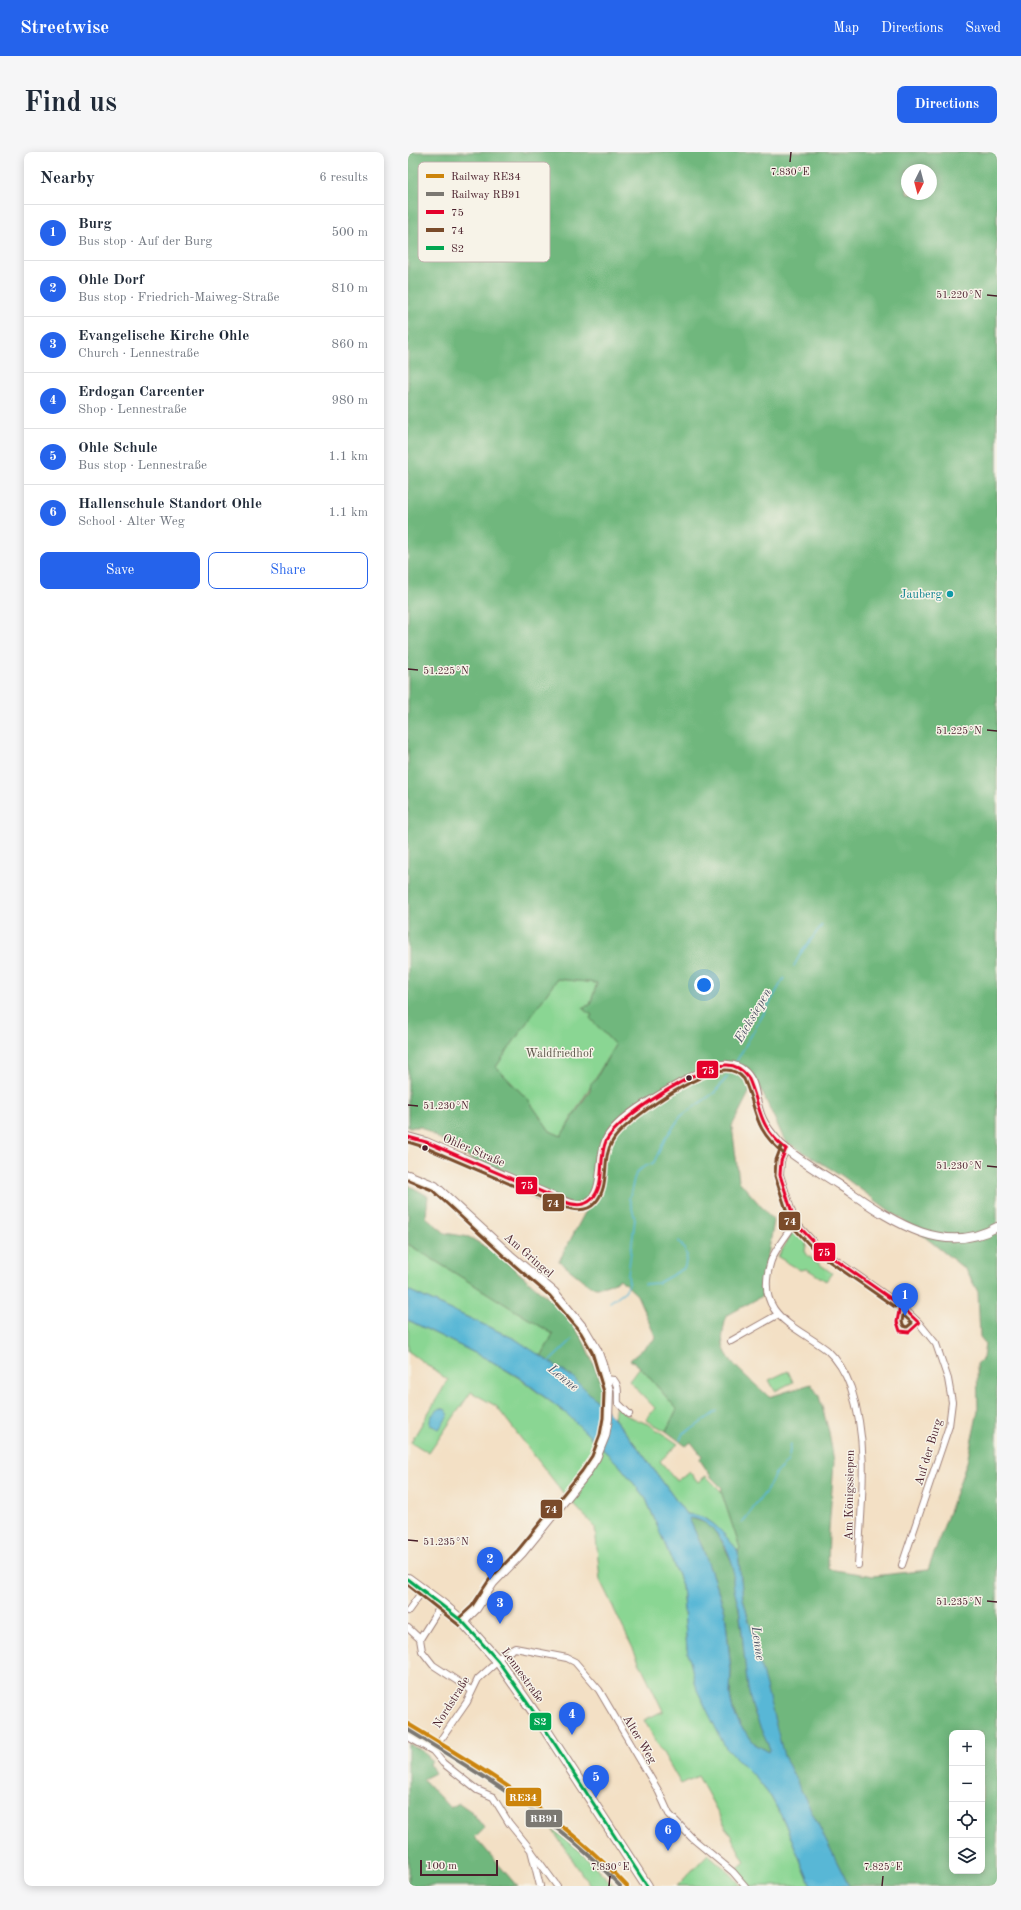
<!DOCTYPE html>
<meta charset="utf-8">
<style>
body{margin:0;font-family:"Old Standard TT",serif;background:#f6f6f7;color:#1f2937}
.controls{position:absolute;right:12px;bottom:12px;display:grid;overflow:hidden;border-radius:8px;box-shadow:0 2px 10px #0003}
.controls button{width:36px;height:36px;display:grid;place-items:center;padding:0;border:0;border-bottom:1px solid #e0e1e3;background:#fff;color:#1f2937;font:20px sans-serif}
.compass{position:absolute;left:493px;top:12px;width:36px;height:36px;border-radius:50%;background:#fff;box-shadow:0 2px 10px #0003;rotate:186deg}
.scale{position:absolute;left:12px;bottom:10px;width:78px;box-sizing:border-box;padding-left:4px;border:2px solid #4a1f2b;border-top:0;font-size:11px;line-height:14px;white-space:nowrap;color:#4a1f2b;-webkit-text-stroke:3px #f7f3e8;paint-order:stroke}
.you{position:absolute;left:296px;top:833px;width:14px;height:14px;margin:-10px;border:3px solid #fff;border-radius:50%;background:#1a73e8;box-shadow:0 0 0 6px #1a73e833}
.badge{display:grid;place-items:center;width:26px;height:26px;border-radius:50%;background:#2563eb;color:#fff;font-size:13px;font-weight:700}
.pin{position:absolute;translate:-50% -33px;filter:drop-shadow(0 1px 2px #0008)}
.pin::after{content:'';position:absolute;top:21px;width:14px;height:12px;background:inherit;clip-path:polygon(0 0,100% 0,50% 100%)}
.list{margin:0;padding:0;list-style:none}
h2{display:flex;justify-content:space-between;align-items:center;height:52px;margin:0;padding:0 16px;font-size:17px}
h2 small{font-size:13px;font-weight:400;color:#747a83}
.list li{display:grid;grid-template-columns:26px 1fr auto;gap:12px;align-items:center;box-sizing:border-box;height:56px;padding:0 16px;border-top:1px solid #e0e1e3}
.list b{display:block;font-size:15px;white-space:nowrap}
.list p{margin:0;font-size:13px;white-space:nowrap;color:#747a83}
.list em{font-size:13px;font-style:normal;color:#747a83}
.actions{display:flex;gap:8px;padding:12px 16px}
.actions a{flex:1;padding:9px 0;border:1px solid #2563eb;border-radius:8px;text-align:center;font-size:14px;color:#2563eb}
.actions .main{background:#2563eb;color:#fff}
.icon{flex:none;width:22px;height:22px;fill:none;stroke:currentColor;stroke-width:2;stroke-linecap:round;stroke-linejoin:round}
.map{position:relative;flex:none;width:589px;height:1734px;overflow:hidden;border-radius:8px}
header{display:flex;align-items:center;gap:24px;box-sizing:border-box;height:56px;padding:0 20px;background:#2563eb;color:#fff}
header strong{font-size:19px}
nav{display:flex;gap:22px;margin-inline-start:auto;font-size:14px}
.intro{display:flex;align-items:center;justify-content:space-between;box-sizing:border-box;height:96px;padding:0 24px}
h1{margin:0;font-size:28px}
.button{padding:10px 18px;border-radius:8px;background:#2563eb;color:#fff;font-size:14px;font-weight:700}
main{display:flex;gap:24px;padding:0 24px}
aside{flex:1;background:#fff;border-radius:8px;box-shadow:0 2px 10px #0003}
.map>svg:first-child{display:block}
.green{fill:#8ad693;stroke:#6a7a5f}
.forest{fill:#6fb77d;stroke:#5c6b54;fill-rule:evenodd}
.water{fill:#58b7d6;stroke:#516b80;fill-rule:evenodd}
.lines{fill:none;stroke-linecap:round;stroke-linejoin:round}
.stream{stroke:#58b7d6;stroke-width:1.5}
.minor-casing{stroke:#9e8078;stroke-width:8}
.tertiary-casing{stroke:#9e8078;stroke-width:10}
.primary-casing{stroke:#9e8078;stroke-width:12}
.minor{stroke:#fff;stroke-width:6}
.tertiary{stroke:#fff;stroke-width:8}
.primary{stroke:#fff;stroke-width:10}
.bus-1-casing{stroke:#f7f3e8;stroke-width:6}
.bus-2-casing{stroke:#f7f3e8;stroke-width:6}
.bus-3-casing{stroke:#f7f3e8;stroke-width:6}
.bus-1{stroke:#e4002b;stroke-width:3}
.bus-2{stroke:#7a4b2a;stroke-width:3}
.bus-3{stroke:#00a651;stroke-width:3}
.rail-1-casing{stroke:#f7f3e8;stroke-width:7}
.rail-2-casing{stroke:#f7f3e8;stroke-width:7}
.rail-1{stroke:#cc840b;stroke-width:4}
.rail-2{stroke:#7b7872;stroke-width:4}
.ticks{fill:none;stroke:#4a1f2b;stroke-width:1.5}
.culture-dot{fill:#0f9aa8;stroke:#f7f3e8;stroke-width:1.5}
.bus-dot{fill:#4a1f2b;stroke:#f7f3e8;stroke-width:1.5}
.labels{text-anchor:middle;stroke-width:3;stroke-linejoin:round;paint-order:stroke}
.culture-label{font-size:12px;fill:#0d838f;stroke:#f7f3e8;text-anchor:end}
.park-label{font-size:12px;fill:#5d564a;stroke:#f7f3e8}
.street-label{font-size:12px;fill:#4a1f2b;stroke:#f7f3e8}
.water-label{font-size:13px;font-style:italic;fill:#4f5467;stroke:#f7f3e8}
.key{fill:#f7f3e8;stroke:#c3b3af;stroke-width:1}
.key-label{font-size:11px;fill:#4a1f2b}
.ticks-label{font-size:10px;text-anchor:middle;fill:#4a1f2b;stroke:#f7f3e8;stroke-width:3;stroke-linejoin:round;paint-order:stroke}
.line-badge{stroke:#f7f3e8;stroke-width:1.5}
.badge-label{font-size:11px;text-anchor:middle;font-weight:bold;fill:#fff}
</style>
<header>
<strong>Streetwise</strong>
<nav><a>Map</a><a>Directions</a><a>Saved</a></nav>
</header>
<div class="intro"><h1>Find us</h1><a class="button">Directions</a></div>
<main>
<aside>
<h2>Nearby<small>6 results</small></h2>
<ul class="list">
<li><span class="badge">1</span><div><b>Burg</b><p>Bus stop · Auf der Burg</p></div><em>500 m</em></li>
<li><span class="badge">2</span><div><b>Ohle Dorf</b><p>Bus stop · Friedrich-Maiweg-Straße</p></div><em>810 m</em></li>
<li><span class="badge">3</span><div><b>Evangelische Kirche Ohle</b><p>Church · Lennestraße</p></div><em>860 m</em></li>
<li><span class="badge">4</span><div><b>Erdogan Carcenter</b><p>Shop · Lennestraße</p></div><em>980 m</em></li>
<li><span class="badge">5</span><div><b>Ohle Schule</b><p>Bus stop · Lennestraße</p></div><em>1.1 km</em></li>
<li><span class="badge">6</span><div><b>Hallenschule Standort Ohle</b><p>School · Alter Weg</p></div><em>1.1 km</em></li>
</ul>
<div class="actions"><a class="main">Save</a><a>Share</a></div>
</aside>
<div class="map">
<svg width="589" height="1734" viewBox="0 0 589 1734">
<rect width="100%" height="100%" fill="#f7f3e8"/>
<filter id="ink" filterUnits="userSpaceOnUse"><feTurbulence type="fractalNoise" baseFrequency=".025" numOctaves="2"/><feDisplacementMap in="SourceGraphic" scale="8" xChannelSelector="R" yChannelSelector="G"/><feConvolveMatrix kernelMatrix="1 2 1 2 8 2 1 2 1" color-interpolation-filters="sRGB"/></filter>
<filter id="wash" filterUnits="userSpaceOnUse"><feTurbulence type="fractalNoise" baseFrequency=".012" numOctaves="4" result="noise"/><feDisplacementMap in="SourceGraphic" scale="16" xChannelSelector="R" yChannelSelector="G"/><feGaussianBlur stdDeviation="0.9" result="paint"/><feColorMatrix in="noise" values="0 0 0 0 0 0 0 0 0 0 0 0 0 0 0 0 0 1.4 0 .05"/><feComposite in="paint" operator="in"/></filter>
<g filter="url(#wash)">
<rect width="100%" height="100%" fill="#f3e0c5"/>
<g class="green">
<polygon points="149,827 189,831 182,853 175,855 176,858 184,863 182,866 207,893 153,984 142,979 121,949 88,915"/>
<polygon points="391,1079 399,1088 397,1099 400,1104 424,1121 418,1129 399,1117 392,1118 370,1105 384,1081"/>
<polygon points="0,1092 145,1182 133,1205 107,1187 0,1138"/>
<polygon points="0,1168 83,1209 111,1226 160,1263 212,1314 238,1347 274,1433 279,1497 347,1625 363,1645 376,1669 403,1734 340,1734 327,1718 337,1710 290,1624 273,1632 236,1568 255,1559 192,1428 187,1375 156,1342 88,1254 63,1240 21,1301 3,1290 40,1228 0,1199"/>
<polygon points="232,1215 269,1257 258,1279 238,1268 247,1256 221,1229"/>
<polygon points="380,1219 385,1230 367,1239 361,1228"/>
<polygon points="208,1253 220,1264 242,1273 270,1292 252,1309 269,1329 281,1319 290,1330 298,1324 313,1339 332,1396 330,1400 299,1367 288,1363 278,1362 230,1296 206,1266"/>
<polygon points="144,1677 171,1698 206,1734 182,1734"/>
<polygon points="300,1702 325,1724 333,1734 269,1734"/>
</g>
<g class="forest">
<path d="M0 0H589V1734H441L372 1599 335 1446 330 1400 332 1396 313 1339 314 1336 304 1326 292 1308 294 1304 283 1290 278 1294 258 1279 269 1257 232 1215 222 1208 248 1186 229 1143 212 1127C202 1133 193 1137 182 1134L151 1109 180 1055 170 1059 128 1048 13 975H0ZM499 18H523V42H499ZM149 827 189 831 182 853 175 855 176 858 184 863 182 866 207 893 186 930 183 931 182 938 153 984 142 979 121 949 88 915ZM348 927 377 989 433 1023 512 1081 558 1118 570 1140 572 1185 577 1191 575 1206 569 1212 570 1259 559 1310 520 1418 465 1424 420 1417 421 1377 426 1310 421 1280 411 1244 403 1232 361 1245C347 1231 318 1211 315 1192 313 1184 317 1172 318 1164L356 1143 355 1131 366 1069 331 1029 324 974ZM544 1581H574V1719H544Z"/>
<polygon points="0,1033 20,1044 18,1065 37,1081 61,1085 88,1101 155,1159 175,1188 195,1234 194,1254 166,1226 133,1205 145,1182 0,1092"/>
<polygon points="280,1365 298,1371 305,1377 313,1388 325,1412 326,1419 325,1428 331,1456 341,1539 346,1560 362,1597 361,1600 347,1592 332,1573 325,1559 322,1543 323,1518 317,1459 295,1397"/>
<polygon points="0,1592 13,1598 24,1608 22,1612 27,1621 15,1627 42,1656 51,1651 64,1660 76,1676 67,1685 109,1734 0,1734"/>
</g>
<g class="water">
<path d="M0 1138 107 1187 166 1226 202 1262 230 1296 278 1362C304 1364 312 1378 328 1396L330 1400 335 1446 376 1604 441 1734H403L376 1669 363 1645 347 1625 317 1595 289 1538 279 1497 274 1433 238 1347 212 1314 160 1263 112 1226 83 1209 0 1168ZM281 1366C303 1367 318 1391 324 1411 327 1418 325 1423 325 1429 325 1438 329 1447 331 1456 335 1483 336 1510 340 1537 344 1558 353 1578 362 1597L361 1600 347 1592 332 1573 325 1559 322 1543 323 1518 317 1459 295 1397Z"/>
<path d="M33 1256 38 1258 40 1264 31 1277 22 1273C21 1265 26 1260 33 1256Z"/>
</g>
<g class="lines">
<g class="stream">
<polyline points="386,814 393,801 414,773"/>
<polyline points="328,910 376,826"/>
<polyline points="237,1132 250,1131 275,1117 277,1114 279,1102 271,1089"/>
<path d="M202 1150 217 1139 221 1132 220 1123 227 1067 221 1046C226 1036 223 1023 234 1016 238 1013 243 1013 246 1010L257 987 273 964 306 941 320 924"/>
<polyline points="140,1211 165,1187"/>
<polyline points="272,1288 275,1281 284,1277 309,1259"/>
<polyline points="334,1371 359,1338 367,1322 380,1309 383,1292"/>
</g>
</g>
</g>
<g filter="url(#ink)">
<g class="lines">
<defs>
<g id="minor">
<polyline points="378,997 373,1009 372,1023 387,1070 412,1097 492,1153 511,1171 528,1192 540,1227 544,1250 541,1274 494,1413"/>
<path d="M387 1070C380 1082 365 1099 362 1112 347 1163 386 1173 419 1198 430 1208 438 1222 443 1236 462 1293 453 1355 450 1413"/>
<polyline points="323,1189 369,1163"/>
<path d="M198 1227 206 1228C212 1235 209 1243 210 1251L221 1262"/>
<polyline points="0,1459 16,1437"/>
<polyline points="0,1476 12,1487 14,1499 25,1513 63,1538"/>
<polyline points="12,1487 34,1452"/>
<polyline points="88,1507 107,1496 159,1506 167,1510 191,1538 251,1640 261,1662 284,1686 325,1720 337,1734"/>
<polyline points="0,1585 25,1599 35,1611 69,1638 85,1645 101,1671 123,1698 132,1734"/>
<polyline points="34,1586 59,1550 70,1527 90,1509"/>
<polyline points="124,1700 149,1734"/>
</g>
<g id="tertiary">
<path d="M0 985 18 990 155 1049C165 1053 175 1056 184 1047 196 1035 191 1005 198 989 210 962 268 935 293 920 311 910 334 908 344 931 348 942 348 955 354 967 358 976 365 984 372 992 390 1008 412 1020 433 1034 478 1064 532 1107 589 1075"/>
<polyline points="0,1023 27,1034 102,1103 146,1140 177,1178 189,1198 195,1215 201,1239 200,1267 197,1284 188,1306 178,1322 114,1401 85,1431 68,1457 55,1470"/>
</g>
<polyline id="primary" points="0,1427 34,1452 55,1470 90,1509 130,1566 239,1734"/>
</defs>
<use href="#minor" class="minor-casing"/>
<use href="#tertiary" class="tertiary-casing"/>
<use href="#primary" class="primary-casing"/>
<use href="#minor" class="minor"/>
<use href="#tertiary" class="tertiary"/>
<use href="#primary" class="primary"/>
<defs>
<g id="bus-1">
<path d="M0 985 18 990 155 1049C164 1053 175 1056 184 1047 198 1032 190 1007 198 989 210 965 291 914 317 913 327 912 334 917 340 925 354 956 348 972 378 997"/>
<polyline points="378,997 373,1009 372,1023 387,1070 412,1097 492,1153 511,1171"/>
<polyline points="492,1153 489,1170 492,1179 501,1180 511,1171"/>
</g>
<g id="bus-2">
<path d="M0 990 16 995 153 1054C165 1058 178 1061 187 1051 203 1034 193 1008 204 990 216 968 293 918 318 918 326 918 331 921 336 927 350 959 344 975 375 1001"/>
<polyline points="373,995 368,1008 367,1024 383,1073 409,1101 487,1155"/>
<polyline points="0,1028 24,1038 99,1107 142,1144 173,1181 184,1200 196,1240 195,1266 192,1283 184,1304 174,1319 110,1398 81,1428 64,1454 51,1466"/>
<polygon points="495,1163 504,1171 499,1175 496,1174 494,1170"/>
<polyline points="0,1433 52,1474"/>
</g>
<polyline id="bus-3" points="0,1427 55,1470 90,1509 130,1566 239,1734"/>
</defs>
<use href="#bus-1" class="bus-1-casing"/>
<use href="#bus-2" class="bus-2-casing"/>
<use href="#bus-3" class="bus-3-casing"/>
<use href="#bus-1" class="bus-1"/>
<use href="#bus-2" class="bus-2"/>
<use href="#bus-3" class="bus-3"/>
<defs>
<path id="rail-1" d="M0 1572C82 1621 153 1664 219 1734"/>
<path id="rail-2" d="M0 1578C76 1624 151 1669 212 1734"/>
</defs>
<use href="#rail-1" class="rail-1-casing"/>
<use href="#rail-2" class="rail-2-casing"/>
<use href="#rail-1" class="rail-1"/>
<use href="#rail-2" class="rail-2"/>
</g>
</g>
<path class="ticks" d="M382 10 383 0M579 143 589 144M0 517 10 518M579 578 589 579M0 953 10 954M579 1014 589 1015M0 1388 10 1389M579 1449 589 1450M201 1734 202 1724M474 1734 475 1724"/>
<circle class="culture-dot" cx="542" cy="442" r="4"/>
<g class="bus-dot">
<circle cx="281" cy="926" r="3.5"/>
<circle cx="17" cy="996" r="3.5"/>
</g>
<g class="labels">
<g class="culture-label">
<text x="534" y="446">Jauberg</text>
</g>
<g class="park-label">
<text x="151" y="905">Waldfriedhof</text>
</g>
<g class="street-label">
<text transform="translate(66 998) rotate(23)" y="4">Ohler Straße</text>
<text transform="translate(121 1103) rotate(41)" y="4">Am Gringel</text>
<text transform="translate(520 1300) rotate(-73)" y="4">Auf der Burg</text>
<text transform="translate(441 1343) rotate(-89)" y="4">Am Königssiepen</text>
<text transform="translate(115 1523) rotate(54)" y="4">Lennestraße</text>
<text transform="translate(43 1550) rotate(-58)" y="4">Nordstraße</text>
<text transform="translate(232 1587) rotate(59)" y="4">Alter Weg</text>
</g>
<g class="water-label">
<text transform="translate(344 863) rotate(-60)" y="5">Eicksiepen</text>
<text transform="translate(156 1225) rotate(38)" y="5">Lenne</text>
<text transform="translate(351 1491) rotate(82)" y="5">Lenne</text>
</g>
</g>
<rect x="10" y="10" width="132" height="100" rx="6" class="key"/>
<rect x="18" y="22" width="18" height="4" fill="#cc840b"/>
<rect x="18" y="40" width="18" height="4" fill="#7b7872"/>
<rect x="18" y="58" width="18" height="4" fill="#e4002b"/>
<rect x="18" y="76" width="18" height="4" fill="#7a4b2a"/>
<rect x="18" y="94" width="18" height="4" fill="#00a651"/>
<g class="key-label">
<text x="43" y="28">Railway RE34</text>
<text x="43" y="46">Railway RB91</text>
<text x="43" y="64">75</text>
<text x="43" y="82">74</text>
<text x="43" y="100">S2</text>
</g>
<g class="ticks-label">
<text x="382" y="23">7.830°E</text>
<text x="551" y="146">51.220°N</text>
<text x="38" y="522">51.225°N</text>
<text x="551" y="582">51.225°N</text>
<text x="38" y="957">51.230°N</text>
<text x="551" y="1017">51.230°N</text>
<text x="38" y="1393">51.235°N</text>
<text x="551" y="1453">51.235°N</text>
<text x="202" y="1718">7.830°E</text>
<text x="475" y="1718">7.825°E</text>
</g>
<g class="line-badge">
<rect x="288" y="908" width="23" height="19" rx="4" fill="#e4002b"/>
<rect x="107" y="1024" width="23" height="19" rx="4" fill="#e4002b"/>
<rect x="134" y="1041" width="23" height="19" rx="4" fill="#7a4b2a"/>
<rect x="370" y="1059" width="23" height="20" rx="4" fill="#7a4b2a"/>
<rect x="405" y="1090" width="23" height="20" rx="4" fill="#e4002b"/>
<rect x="132" y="1347" width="23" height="20" rx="4" fill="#7a4b2a"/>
<rect x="121" y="1560" width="23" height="19" rx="4" fill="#00a651"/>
<rect x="97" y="1635" width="37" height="20" rx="4" fill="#cc840b"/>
<rect x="117" y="1657" width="38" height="19" rx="4" fill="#7b7872"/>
</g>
<g class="badge-label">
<text x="300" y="922">75</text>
<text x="119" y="1037">75</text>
<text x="145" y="1055">74</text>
<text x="382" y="1073">74</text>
<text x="416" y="1104">75</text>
<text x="143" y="1361">74</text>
<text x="132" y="1573">S2</text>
<text x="115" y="1649">RE34</text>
<text x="136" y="1670">RB91</text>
</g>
</svg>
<div class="controls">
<button>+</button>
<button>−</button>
<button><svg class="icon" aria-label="locate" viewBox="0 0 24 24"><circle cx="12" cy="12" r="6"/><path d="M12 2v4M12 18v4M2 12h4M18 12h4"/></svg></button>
<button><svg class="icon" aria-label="layers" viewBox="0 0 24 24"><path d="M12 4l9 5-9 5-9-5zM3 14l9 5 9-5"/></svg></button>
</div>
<svg class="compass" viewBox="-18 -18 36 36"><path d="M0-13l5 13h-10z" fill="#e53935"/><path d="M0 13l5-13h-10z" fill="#747a83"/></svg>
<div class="scale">100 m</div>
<div class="you"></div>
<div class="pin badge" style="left:497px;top:1164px">1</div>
<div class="pin badge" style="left:82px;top:1428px">2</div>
<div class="pin badge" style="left:92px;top:1472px">3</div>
<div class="pin badge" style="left:164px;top:1583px">4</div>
<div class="pin badge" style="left:188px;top:1646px">5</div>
<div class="pin badge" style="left:260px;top:1699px">6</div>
</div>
</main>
